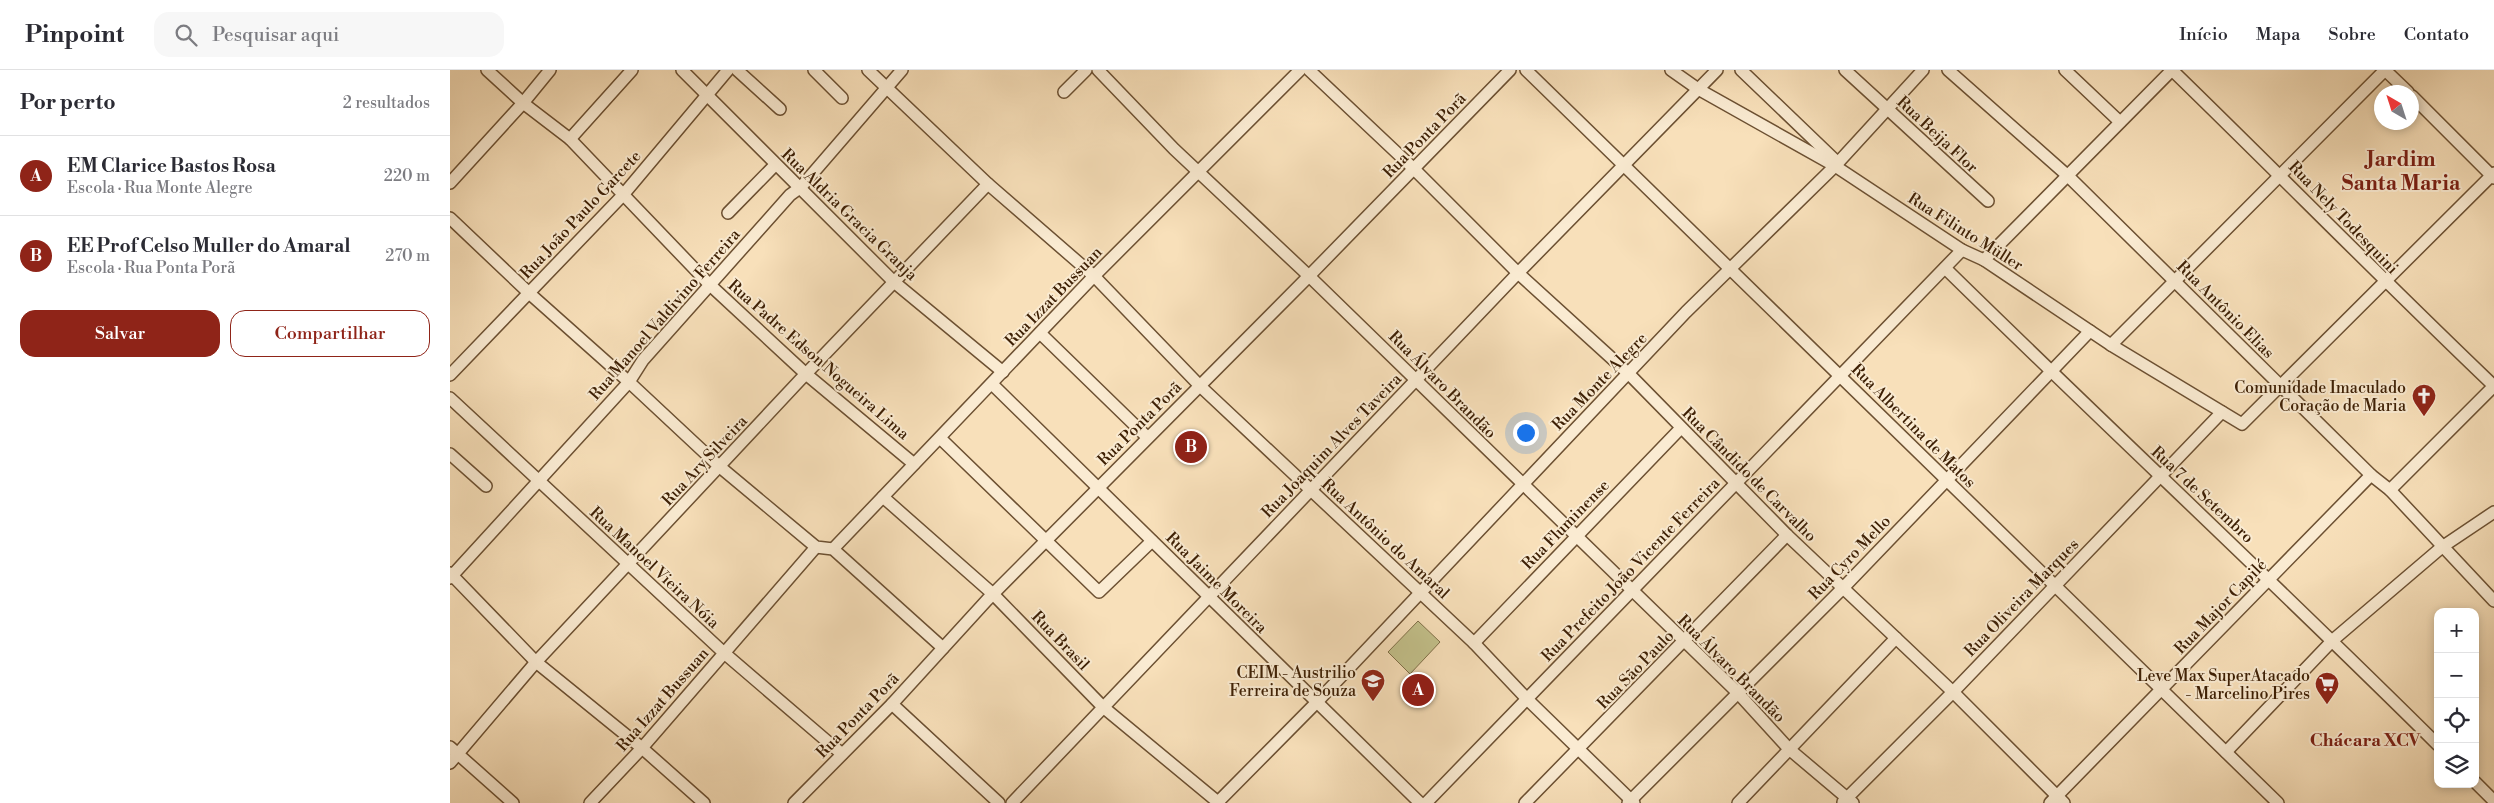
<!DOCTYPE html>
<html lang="pt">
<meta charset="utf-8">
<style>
body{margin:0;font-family:"Libre Bodoni",serif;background:#f7f7f7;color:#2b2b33}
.controls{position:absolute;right:15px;bottom:15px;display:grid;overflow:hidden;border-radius:10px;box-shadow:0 2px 8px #0003}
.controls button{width:45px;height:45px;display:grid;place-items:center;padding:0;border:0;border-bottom:1px solid #e1e1e2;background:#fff;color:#2b2b33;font:25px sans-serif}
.compass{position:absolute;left:1924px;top:15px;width:45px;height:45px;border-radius:50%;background:#fff;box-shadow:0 2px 8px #0003;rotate:321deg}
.you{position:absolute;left:1075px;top:362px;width:18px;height:18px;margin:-12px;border:4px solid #fff;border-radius:50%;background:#1a73e8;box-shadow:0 0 0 8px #1a73e833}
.badge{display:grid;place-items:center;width:32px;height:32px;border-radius:50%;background:#8f2418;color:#fff;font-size:16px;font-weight:700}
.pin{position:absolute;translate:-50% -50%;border:2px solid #fff;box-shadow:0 1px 5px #0006}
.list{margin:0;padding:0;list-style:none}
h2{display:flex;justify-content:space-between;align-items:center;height:65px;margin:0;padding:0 20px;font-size:21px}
h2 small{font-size:16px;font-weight:400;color:#7c7c81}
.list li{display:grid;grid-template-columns:32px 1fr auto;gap:15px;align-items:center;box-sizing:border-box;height:80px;padding:0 20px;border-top:1px solid #e1e1e2}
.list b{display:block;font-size:19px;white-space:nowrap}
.list p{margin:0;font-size:16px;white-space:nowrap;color:#7c7c81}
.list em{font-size:16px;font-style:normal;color:#7c7c81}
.actions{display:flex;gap:10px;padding:15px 20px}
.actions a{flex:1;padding:11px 0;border:1px solid #8f2418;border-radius:15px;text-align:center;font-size:18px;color:#8f2418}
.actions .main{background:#8f2418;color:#fff}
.icon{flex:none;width:28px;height:28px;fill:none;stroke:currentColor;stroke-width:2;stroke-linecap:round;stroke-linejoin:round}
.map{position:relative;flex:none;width:2044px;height:733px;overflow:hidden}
header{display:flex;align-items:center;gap:30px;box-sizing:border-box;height:70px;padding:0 25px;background:#fff;border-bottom:1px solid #e1e1e2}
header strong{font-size:24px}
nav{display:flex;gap:28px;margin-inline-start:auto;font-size:18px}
.search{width:350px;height:45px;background:#f7f7f7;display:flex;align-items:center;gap:12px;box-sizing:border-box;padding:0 18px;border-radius:15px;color:#7c7c81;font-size:19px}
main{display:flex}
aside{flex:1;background:#fff}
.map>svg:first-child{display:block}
.green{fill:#c3c18b;stroke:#807048}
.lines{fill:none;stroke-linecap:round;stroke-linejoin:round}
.minor-casing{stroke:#6c5032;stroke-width:14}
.minor{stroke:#faebd2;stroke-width:11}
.labels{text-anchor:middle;stroke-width:4;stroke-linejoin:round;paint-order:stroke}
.street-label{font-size:16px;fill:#3e2005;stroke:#faebd2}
.poi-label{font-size:16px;fill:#3e2005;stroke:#faebd2;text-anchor:end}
.neighbourhood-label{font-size:18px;font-weight:bold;fill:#7a1f14;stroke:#faebd2}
.district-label{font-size:21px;font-weight:bold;fill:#7a1f14;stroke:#faebd2}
</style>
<header>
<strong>Pinpoint</strong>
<div class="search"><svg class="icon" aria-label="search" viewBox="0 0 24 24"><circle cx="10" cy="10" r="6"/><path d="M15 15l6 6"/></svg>Pesquisar aqui</div>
<nav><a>Início</a><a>Mapa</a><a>Sobre</a><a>Contato</a></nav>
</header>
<main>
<aside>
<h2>Por perto<small>2 resultados</small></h2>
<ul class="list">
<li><span class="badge">A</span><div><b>EM Clarice Bastos Rosa</b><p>Escola · Rua Monte Alegre</p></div><em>220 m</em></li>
<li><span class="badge">B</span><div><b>EE Prof Celso Muller do Amaral</b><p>Escola · Rua Ponta Porã</p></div><em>270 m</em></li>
</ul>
<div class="actions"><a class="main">Salvar</a><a>Compartilhar</a></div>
</aside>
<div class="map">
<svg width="2044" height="733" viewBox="0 0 2044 733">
<rect width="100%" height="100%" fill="#f8e0ba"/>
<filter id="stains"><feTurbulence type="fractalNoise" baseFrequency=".004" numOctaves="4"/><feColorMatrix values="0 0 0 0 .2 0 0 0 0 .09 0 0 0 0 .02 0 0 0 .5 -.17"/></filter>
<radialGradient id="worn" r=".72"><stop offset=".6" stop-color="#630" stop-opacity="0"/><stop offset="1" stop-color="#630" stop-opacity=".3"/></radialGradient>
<polygon class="green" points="968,551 990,572 960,604 938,582"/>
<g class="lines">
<defs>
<g id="minor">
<polyline points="37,0 73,33 120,69 259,214 356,304 464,394"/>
<polyline points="232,0 444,212 553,302"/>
<polyline points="287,0 330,39"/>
<polyline points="364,0 392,28"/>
<polyline points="418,0 538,114 644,206 750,316 1024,573 1077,629 1184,733"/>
<polyline points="648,0 724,79 859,206 1288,623 1339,679 1403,733"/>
<polyline points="859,0 964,99 1068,203 1179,304 1337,465 1503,622 1614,733"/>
<polyline points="1076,0 1828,733"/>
<polyline points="1221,0 1248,19 1385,96 1512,180 1534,190 1661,275 1792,354 2044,103"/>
<polyline points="1291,0 1388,93"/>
<polyline points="1395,0 1538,131"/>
<polyline points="1498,0 1618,106 1921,405 1940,420 2044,531"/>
<polyline points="1615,0 1670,52"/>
<path d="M1722 0C1830 105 1935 212 2044 316L1940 420"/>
<polyline points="1935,0 1958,22"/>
<polyline points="614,22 636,0"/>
<polyline points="1962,26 2044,108"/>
<polyline points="120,69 182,0"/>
<polyline points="0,113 73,33 100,0"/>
<polyline points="278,143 325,95"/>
<polyline points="0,148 79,223 179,312 270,397 366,477 383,479 493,578"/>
<polyline points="1534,190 1722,0"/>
<path d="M1495 198C1658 358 1826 514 1988 675"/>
<polyline points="590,263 697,367"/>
<polyline points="1661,275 1935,0"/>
<polyline points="0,305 173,125 278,0"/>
<polyline points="542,314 970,733"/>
<polyline points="0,328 273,582 392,684"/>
<polyline points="490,368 649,522 702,471"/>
<polyline points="0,384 36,416"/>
<polyline points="433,427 543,524 653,637 769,733"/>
<polyline points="383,479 644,206 850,0"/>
<polyline points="0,503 86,592 192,678 254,733"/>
<polyline points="0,508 179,312 193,290 340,125 351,117 452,0"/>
<polyline points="1024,573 1230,359"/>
<polyline points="442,634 549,733"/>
<polyline points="0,677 63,733"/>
<polyline points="1776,682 1883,570 1992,477 2044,442"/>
<polyline points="0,693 86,592 350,310 538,114"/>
<polyline points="2025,712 2044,731"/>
<polyline points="1393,732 1503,622 1772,342"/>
<polyline points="140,733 192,678 366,477"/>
<polyline points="344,733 442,634 537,530 859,206 1060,0"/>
<polyline points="562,733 1068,203 1267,0"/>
<polyline points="767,733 866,633 1236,242 1385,96 1473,0"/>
<polyline points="976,733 1512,180"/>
<polyline points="1075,733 1337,465"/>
<polyline points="1178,733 1394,517 1640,261"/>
<polyline points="1288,733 1446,568"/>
<polyline points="1600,733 1921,405"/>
</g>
</defs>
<use href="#minor" class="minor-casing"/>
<use href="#minor" class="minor"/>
</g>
<defs>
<symbol id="church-pin" viewBox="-11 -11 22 30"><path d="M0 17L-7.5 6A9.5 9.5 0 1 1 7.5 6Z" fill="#8f2418" stroke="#faebd2"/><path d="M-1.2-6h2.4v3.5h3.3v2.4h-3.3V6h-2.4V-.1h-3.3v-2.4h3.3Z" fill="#fff"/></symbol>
<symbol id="school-pin" viewBox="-11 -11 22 30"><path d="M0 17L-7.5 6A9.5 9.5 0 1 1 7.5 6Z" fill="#8f2418" stroke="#faebd2"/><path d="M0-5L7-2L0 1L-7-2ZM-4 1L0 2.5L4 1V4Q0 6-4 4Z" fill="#fff"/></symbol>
<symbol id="supermarket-pin" viewBox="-11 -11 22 30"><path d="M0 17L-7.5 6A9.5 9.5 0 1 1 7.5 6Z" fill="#8f2418" stroke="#faebd2"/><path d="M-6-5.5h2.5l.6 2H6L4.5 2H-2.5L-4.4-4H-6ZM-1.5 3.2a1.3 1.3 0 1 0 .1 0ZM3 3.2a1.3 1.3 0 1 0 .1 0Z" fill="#fff"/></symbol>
</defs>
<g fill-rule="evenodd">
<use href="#church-pin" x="1960" y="312" width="28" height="38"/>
<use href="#school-pin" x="909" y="597" width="28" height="38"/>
<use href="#supermarket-pin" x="1863" y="600" width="28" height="38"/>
</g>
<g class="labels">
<g class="street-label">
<text transform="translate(1488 64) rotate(43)" y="6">Rua Beija Flor</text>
<text transform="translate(974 65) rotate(-46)" y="6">Rua Ponta Porã</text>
<text transform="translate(130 144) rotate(-47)" y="6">Rua João Paulo Garcete</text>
<text transform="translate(400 144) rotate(44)" y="6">Rua Aldria Gracia Granja</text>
<text transform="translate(1894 147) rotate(46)" y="6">Rua Nely Todesquini</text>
<text transform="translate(1516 161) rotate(32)" y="6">Rua Filinto Müller</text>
<text transform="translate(603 226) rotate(-46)" y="6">Rua Izzat Bussuan</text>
<text transform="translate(1776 239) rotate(45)" y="6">Rua Antônio Elias</text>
<text transform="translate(214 244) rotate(-49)" y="6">Rua Manoel Valdivino Ferreira</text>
<text transform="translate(369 289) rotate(41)" y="6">Rua Padre Edson Nogueira Lima</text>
<text transform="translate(1149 311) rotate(-46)" y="6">Rua Monte Alegre</text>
<text transform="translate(993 314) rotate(45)" y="6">Rua Álvaro Brandão</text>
<text transform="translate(689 353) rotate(-45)" y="6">Rua Ponta Porã</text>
<text transform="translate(1464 355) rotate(45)" y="6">Rua Albertina de Matos</text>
<text transform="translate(881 375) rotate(-46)" y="6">Rua Joaquim Alves Taveira</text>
<text transform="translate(254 390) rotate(-47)" y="6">Rua Ary Silveira</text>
<text transform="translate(1300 404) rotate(45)" y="6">Rua Cândido de Carvalho</text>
<text transform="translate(1753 424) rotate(43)" y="6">Rua 7 de Setembro</text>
<text transform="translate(1115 454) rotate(-46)" y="6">Rua Fluminense</text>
<text transform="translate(936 468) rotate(43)" y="6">Rua Antônio do Amaral</text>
<text transform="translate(1399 487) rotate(-46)" y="6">Rua Cyro Mello</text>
<text transform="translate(205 497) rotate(43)" y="6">Rua Manoel Vieira Nóia</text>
<text transform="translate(1180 499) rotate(-46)" y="6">Rua Prefeito João Vicente Ferreira</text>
<text transform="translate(767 512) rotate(45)" y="6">Rua Jaime Moreira</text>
<text transform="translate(1571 527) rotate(-46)" y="6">Rua Oliveira Marques</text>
<text transform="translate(1770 536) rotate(-46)" y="6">Rua Major Capilé</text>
<text transform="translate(611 570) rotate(46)" y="6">Rua Brasil</text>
<text transform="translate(1282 598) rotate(45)" y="6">Rua Álvaro Brandão</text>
<text transform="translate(1185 599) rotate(-46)" y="6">Rua São Paulo</text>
<text transform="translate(212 629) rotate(-49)" y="6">Rua Izzat Bussuan</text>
<text transform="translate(407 645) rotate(-46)" y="6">Rua Ponta Porã</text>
</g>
<g class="poi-label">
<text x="1956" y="323">Comunidade Imaculado<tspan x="1956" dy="18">Coração de Maria</tspan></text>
<text x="906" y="608">CEIM - Austrilio<tspan x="906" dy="18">Ferreira de Souza</tspan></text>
<text x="1860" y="611">Leve Max SuperAtacado<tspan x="1860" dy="18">- Marcelino Pires</tspan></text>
</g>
<g class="neighbourhood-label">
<text x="1915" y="676">Chácara XCV</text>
</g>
<g class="district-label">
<text x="1951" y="96">Jardim<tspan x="1951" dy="24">Santa Maria</tspan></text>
</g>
</g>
<rect width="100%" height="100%" filter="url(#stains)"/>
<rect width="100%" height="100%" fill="url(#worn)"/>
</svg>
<div class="controls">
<button>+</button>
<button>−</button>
<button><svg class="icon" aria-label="locate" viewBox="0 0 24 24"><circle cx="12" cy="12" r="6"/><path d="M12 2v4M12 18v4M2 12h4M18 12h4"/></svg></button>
<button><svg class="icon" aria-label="layers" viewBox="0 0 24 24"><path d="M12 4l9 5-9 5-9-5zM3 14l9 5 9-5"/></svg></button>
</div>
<svg class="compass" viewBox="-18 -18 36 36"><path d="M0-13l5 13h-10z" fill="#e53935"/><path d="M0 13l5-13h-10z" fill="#7c7c81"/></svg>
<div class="you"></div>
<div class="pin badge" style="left:968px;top:620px">A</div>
<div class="pin badge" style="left:741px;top:377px">B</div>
</div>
</main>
